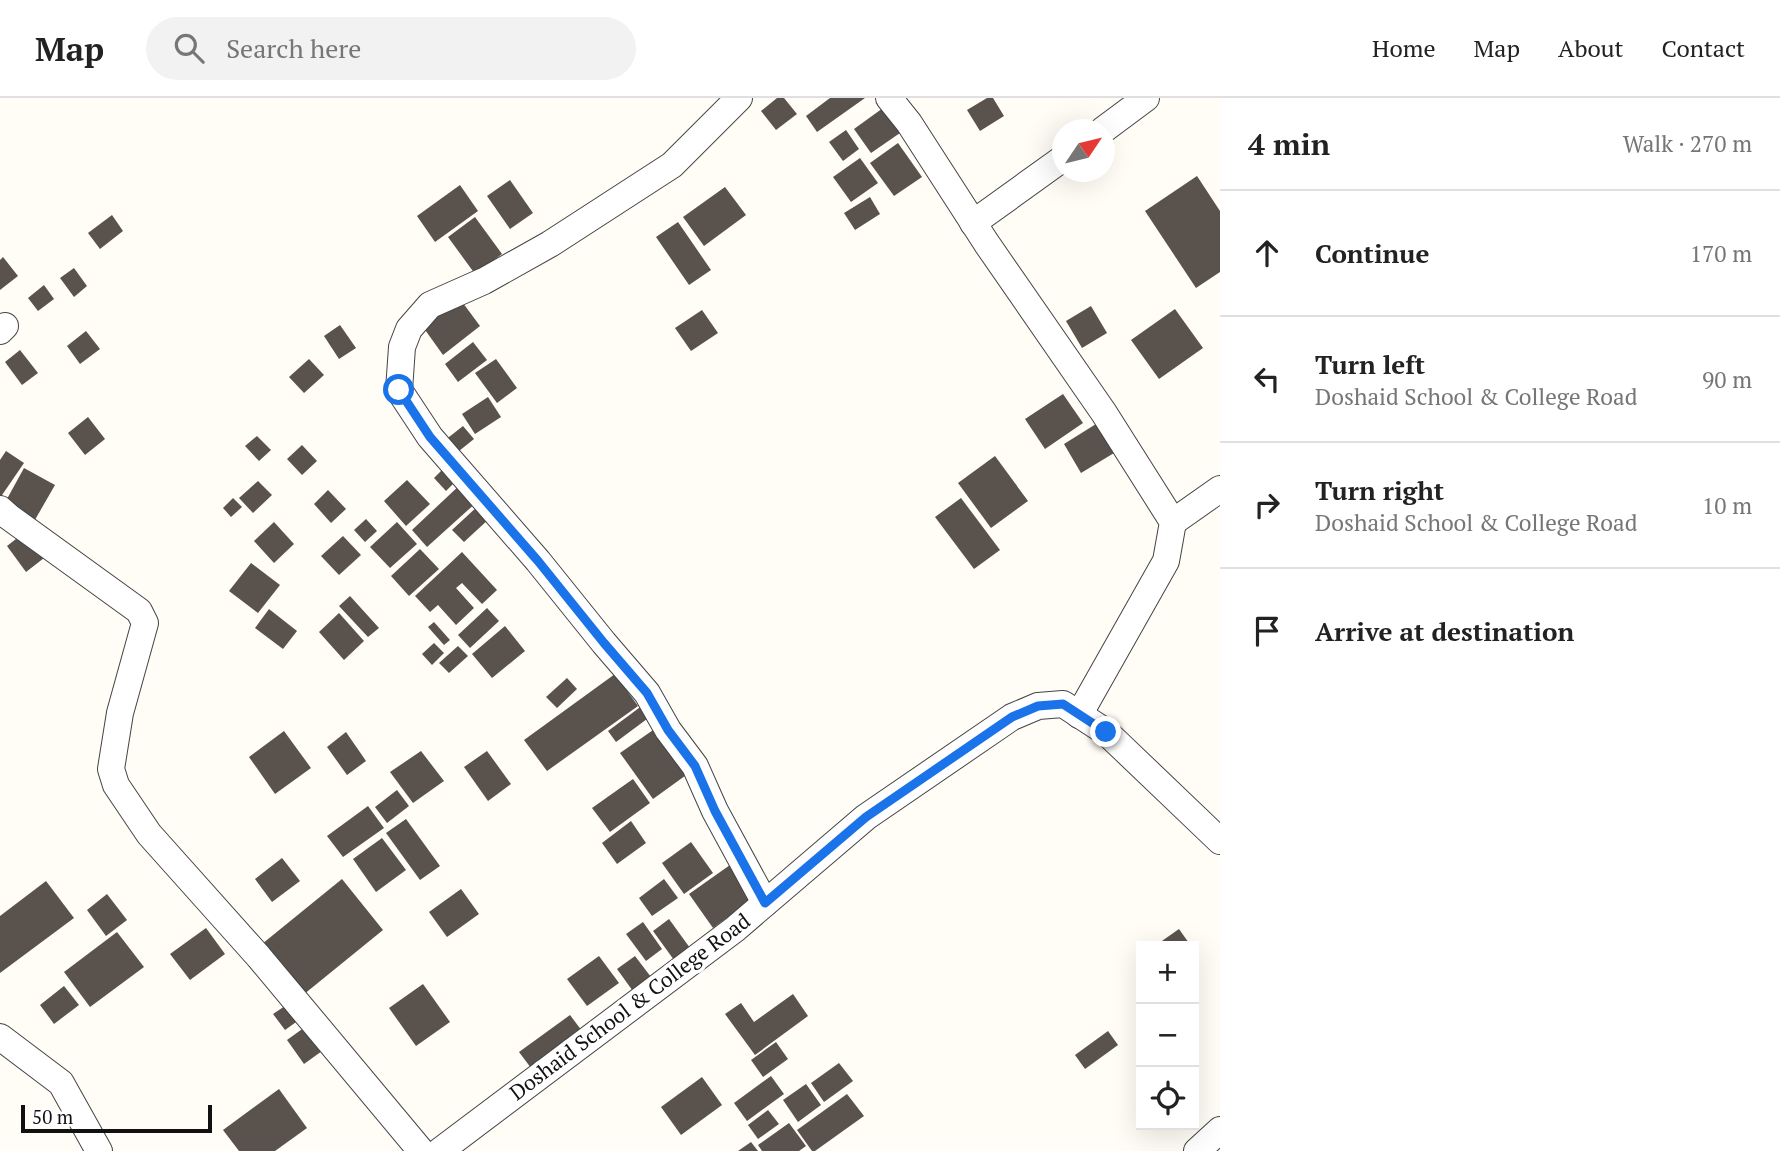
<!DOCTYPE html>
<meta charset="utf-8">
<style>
body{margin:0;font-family:"PT Serif",serif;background:#f2f2f2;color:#222}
.controls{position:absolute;right:21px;bottom:21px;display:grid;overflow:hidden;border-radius:0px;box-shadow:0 7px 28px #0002}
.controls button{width:63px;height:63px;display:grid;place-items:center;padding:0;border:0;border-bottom:2px solid #e0e0e0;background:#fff;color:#222;font:35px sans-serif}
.compass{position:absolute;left:1052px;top:21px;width:63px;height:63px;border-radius:50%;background:#fff;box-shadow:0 7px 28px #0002;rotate:55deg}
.scale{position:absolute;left:21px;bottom:18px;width:191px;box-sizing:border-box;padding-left:7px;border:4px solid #111;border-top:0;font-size:19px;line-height:24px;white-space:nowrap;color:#111;-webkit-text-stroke:5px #fff;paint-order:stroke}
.stop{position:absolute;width:21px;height:21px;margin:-16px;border:5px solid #1a73e8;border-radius:50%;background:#fff}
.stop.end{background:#1a73e8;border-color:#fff;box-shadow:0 2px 7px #0008}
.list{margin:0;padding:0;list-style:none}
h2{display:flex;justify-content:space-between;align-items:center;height:91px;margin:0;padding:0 28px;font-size:30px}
h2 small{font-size:23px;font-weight:400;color:#767676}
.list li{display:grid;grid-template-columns:46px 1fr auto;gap:21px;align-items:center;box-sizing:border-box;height:126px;padding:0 28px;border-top:2px solid #e0e0e0}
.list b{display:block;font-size:26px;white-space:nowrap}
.list p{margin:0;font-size:23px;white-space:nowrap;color:#767676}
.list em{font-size:23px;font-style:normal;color:#767676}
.icon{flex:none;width:38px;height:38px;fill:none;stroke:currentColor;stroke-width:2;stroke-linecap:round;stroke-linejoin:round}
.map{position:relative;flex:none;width:1220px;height:1053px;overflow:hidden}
header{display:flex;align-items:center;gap:42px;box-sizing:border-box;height:98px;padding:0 35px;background:#fff;border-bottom:2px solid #e0e0e0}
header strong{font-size:33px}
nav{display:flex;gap:38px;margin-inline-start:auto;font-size:24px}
.search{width:490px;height:63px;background:#f2f2f2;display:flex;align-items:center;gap:18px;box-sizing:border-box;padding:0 24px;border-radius:38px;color:#767676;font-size:26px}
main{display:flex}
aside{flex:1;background:#fff}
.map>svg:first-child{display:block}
.building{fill:#5a524d}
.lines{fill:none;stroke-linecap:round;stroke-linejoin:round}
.street-casing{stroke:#444;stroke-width:28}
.street{stroke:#fff;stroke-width:26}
.route{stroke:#1a73e8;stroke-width:9}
.labels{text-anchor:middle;stroke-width:7;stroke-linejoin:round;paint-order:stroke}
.street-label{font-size:21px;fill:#111;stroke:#fff}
</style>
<header>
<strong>Map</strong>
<div class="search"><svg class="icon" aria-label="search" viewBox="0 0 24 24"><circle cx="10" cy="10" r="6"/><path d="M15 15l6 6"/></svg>Search here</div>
<nav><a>Home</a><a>Map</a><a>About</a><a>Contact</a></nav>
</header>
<main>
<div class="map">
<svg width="1220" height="1053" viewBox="0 0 1220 1053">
<rect width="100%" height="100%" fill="#fffdf5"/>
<g class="building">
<polygon points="777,0 784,0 797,16 776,32 761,13"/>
<polygon points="830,0 865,0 817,34 806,18"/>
<polygon points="987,0 993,0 1004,18 980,33 967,12"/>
<polygon points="883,10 900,35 871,55 854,31"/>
<polygon points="846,32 859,51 843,63 829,44"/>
<polygon points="898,45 922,79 894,98 870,65"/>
<polygon points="860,60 878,85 851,104 833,79"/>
<polygon points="1197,78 1220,113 1220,174 1196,190 1145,113"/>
<polygon points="510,82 533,115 510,131 487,98"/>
<polygon points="460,87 478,113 435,144 417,118"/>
<polygon points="725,89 746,117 704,148 683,119"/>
<polygon points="870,99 880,116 855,132 844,115"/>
<polygon points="112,117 123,133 100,151 88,135"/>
<polygon points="475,119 502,156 475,176 448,139"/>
<polygon points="678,124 711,172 689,187 656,139"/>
<polygon points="3,159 18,178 0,192 0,162"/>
<polygon points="74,170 87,188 74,199 60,180"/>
<polygon points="44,187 54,201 38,213 28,200"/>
<polygon points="460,201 480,228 443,257 423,229"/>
<polygon points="1091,208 1107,235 1082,250 1066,223"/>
<polygon points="1175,211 1203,250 1159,281 1131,242"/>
<polygon points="702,212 718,235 691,253 675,230"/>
<polygon points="340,227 356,250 339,261 324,238"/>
<polygon points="86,233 100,251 80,266 67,248"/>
<polygon points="473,244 487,262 458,284 445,266"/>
<polygon points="20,252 38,275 22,287 5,264"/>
<polygon points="309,261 324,277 304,295 289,279"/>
<polygon points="496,261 517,290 497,305 475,275"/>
<polygon points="1063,296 1083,325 1045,351 1025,321"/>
<polygon points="488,299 501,319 475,336 462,316"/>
<polygon points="88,319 105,341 85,357 68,335"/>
<polygon points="1096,326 1114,355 1081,375 1064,346"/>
<polygon points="463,328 474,341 454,357 444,343"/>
<polygon points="257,338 271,352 259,363 245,348"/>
<polygon points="302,347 317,363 302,377 287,361"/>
<polygon points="6,353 24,365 0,400 0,362"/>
<polygon points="995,358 1028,403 991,430 958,385"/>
<polygon points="447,367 459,380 446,393 434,380"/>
<polygon points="24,370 55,387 32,427 2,410"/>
<polygon points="407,382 430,406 406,428 384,403"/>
<polygon points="258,383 272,397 253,415 239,400"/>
<polygon points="462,385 478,403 427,449 412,432"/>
<polygon points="328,392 346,411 331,425 314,406"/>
<polygon points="233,400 242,409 231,419 223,410"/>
<polygon points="961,400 1000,452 974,471 935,419"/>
<polygon points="479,407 490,420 464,444 452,432"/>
<polygon points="366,421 377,433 365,444 354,432"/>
<polygon points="274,424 294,446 274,465 254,443"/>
<polygon points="397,424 417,446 390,470 370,449"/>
<polygon points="25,434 44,460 26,474 7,448"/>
<polygon points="343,438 361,457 339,477 321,458"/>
<polygon points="420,451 439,471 409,498 391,478"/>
<polygon points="462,454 497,492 482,506 462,485 456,490 474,510 456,527 438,507 430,514 415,498"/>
<polygon points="251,465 280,487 258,515 229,493"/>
<polygon points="350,498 379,530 368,539 339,508"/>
<polygon points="487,510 499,523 470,550 458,537"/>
<polygon points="269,511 297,533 283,551 255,530"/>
<polygon points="339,515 364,543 344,562 319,534"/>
<polygon points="434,524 450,542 444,547 428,529"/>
<polygon points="505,528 525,553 492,580 472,556"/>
<polygon points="434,545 444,555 432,567 422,556"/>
<polygon points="458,548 468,558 449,575 439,565"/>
<polygon points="615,576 638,608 547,673 524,642"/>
<polygon points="567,580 577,591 557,610 546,599"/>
<polygon points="643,607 651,618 616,644 608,633"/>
<polygon points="656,630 689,675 653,701 620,655"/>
<polygon points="284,633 311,670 275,696 249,659"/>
<polygon points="346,634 366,663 347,677 327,649"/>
<polygon points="421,653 444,683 413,705 390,674"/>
<polygon points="487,653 511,686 488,703 464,669"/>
<polygon points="633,681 650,705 610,734 592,710"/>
<polygon points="397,692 409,708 387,725 375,709"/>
<polygon points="368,708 384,730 343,759 327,738"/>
<polygon points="406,721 440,768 420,782 386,735"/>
<polygon points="631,723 646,745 617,766 602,745"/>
<polygon points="382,740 406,772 376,794 353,761"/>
<polygon points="691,744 713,775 684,796 662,765"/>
<polygon points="282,760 300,783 272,804 255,781"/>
<polygon points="730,767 754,800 713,830 689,796"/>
<polygon points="342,781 383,832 303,897 262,846"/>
<polygon points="664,781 678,800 652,818 639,800"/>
<polygon points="46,783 74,820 0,875 0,818"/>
<polygon points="461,791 479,816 447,839 429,814"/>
<polygon points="107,796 127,822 106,838 87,812"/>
<polygon points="669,821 690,850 674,862 653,833"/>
<polygon points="643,824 662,851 646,863 626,836"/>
<polygon points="206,830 225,856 190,882 170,856"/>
<polygon points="1179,831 1191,848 1162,848 1159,845"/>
<polygon points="117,834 144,869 90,909 64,874"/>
<polygon points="599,858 619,885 587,908 567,881"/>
<polygon points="635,858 654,883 635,896 617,871"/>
<polygon points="423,886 450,924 416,948 389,910"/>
<polygon points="64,888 79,907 54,926 40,907"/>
<polygon points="793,896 808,918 755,957 725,916 741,905 754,924"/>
<polygon points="288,906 299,922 285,932 273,916"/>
<polygon points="570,917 582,933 531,970 519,954"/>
<polygon points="305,929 322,953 304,966 287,942"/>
<polygon points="1108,933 1118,947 1085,971 1075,957"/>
<polygon points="776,944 788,961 763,979 751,962"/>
<polygon points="839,965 853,983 824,1004 811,985"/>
<polygon points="771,978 784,996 747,1023 734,1005"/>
<polygon points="702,979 722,1007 681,1037 661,1009"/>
<polygon points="806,986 821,1007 798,1024 783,1002"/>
<polygon points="279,991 307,1030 275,1053 239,1053 223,1032"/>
<polygon points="847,996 864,1018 815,1053 812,1053 797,1032"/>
<polygon points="768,1012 779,1026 758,1041 748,1027"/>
<polygon points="789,1025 806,1048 799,1053 762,1053 758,1047"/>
<polygon points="751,1044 758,1053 738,1053"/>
</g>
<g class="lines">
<defs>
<g id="street">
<polyline points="739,0 672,67 550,146 484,183 430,207 409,231 402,249 399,292 430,339 538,463 604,545 647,595 668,632 695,668 715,713 765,805"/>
<polyline points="889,0 909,25 987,146 1104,315 1173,424 1166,463 1079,617"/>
<polyline points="1103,32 1146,0"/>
<polyline points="973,125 1062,61"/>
<polyline points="0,233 5,228"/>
<polyline points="0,411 9,419 139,513 145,525 120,615 111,671 116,687 149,736 259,859 421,1053"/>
<polyline points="1173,424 1220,391"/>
<polyline points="0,939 61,985 99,1053"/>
<polyline points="440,1053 735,831 866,719 1012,619 1038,608 1063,606 1106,634 1220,743"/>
<polyline points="1197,1053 1220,1032"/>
</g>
</defs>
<use href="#street" class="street-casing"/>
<use href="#street" class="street"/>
</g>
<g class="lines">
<polyline class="route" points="399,292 430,339 538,463 604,545 647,595 668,632 695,668 715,713 765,805 866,719 1012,619 1038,608 1063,606 1106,634"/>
</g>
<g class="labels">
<g class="street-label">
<text transform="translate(630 909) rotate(-37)" y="7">Doshaid School &amp; College Road</text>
</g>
</g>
</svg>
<div class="controls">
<button>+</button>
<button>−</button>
<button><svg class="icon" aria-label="locate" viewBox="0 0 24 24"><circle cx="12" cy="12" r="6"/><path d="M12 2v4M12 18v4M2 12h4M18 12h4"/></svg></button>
</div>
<svg class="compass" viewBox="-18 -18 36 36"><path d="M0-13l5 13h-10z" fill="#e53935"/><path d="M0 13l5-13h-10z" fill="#767676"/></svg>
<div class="scale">50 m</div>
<div class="stop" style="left:399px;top:292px"></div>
<div class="stop end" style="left:1106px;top:634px"></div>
</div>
<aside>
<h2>4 min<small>Walk · 270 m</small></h2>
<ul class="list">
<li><svg class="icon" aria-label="ahead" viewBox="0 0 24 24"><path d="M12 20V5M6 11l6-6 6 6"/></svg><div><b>Continue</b></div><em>170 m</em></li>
<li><svg class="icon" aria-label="left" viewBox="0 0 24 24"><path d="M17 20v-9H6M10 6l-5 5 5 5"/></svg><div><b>Turn left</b><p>Doshaid School &amp; College Road</p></div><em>90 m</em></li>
<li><svg class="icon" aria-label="right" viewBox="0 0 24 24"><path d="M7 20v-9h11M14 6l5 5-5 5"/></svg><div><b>Turn right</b><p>Doshaid School &amp; College Road</p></div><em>10 m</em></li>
<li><svg class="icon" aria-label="arrive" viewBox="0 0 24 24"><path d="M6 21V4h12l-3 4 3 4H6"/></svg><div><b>Arrive at destination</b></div></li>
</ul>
</aside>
</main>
